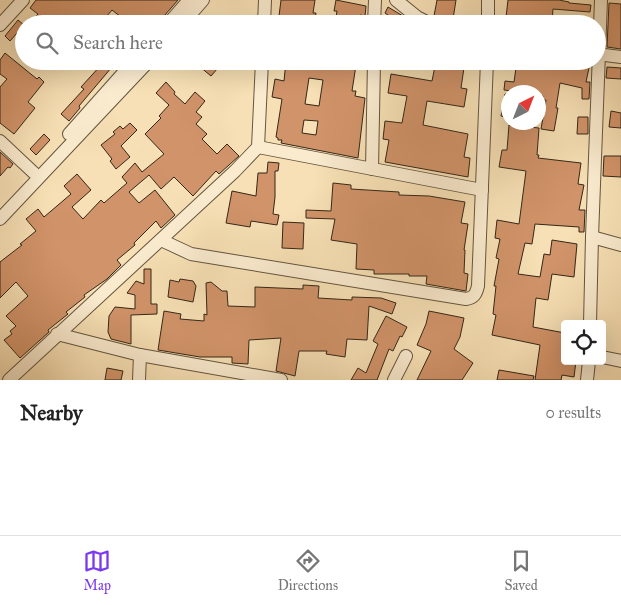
<!DOCTYPE html>
<style>
body{margin:0;font-family:"IM FELL Great Primer",serif;background:#f2f2f2;color:#222}
.controls{position:absolute;right:15px;bottom:15px;display:grid;overflow:hidden;border-radius:5px;box-shadow:0 5px 20px #0002}
.controls button{width:45px;height:45px;display:grid;place-items:center;padding:0;border:0;border-bottom:1px solid #e0e0e0;background:#fff;color:#222;font:25px sans-serif}
.compass{position:absolute;left:501px;top:85px;width:45px;height:45px;border-radius:50%;background:#fff;box-shadow:0 5px 20px #0002;rotate:42deg}
.list{margin:0;padding:0;list-style:none}
h2{display:flex;justify-content:space-between;align-items:center;height:65px;margin:0;padding:0 20px;font-size:21px}
h2 small{font-size:16px;font-weight:400;color:#767676}
.icon{flex:none;width:28px;height:28px;fill:none;stroke:currentColor;stroke-width:2;stroke-linecap:round;stroke-linejoin:round}
.map{position:relative;flex:none;width:621px;height:380px;overflow:hidden}
.search{position:absolute;background:#fff;box-shadow:0 5px 20px #0002;left:15px;right:15px;top:15px;height:55px;display:flex;align-items:center;gap:12px;box-sizing:border-box;padding:0 18px;border-radius:28px;color:#767676;font-size:19px}
.sheet{height:155px;background:#fff}
nav{display:flex;justify-content:space-around;align-items:center;box-sizing:border-box;height:70px;border-top:1px solid #e0e0e0;background:#fff;font-size:14px;color:#767676}
nav a{display:grid;justify-items:center;gap:2px}
nav .on{color:#7c3aed}
.map>svg:first-child{display:block}
.building{fill:#d19369;stroke:#332718;fill-rule:evenodd}
.lines{fill:none;stroke-linecap:round;stroke-linejoin:round}
.minor-casing{stroke:#64553f;stroke-width:14}
.minor{stroke:#faebcf;stroke-width:12}
</style>
<div class="map">
<svg width="621" height="380" viewBox="0 0 621 380">
<rect width="100%" height="100%" fill="#f7e0b5"/>
<filter id="stains"><feTurbulence type="fractalNoise" baseFrequency=".004" numOctaves="4"/><feColorMatrix values="0 0 0 0 .2 0 0 0 0 .09 0 0 0 0 .02 0 0 0 .5 -.17"/></filter>
<radialGradient id="worn" r=".72"><stop offset=".6" stop-color="#630" stop-opacity="0"/><stop offset="1" stop-color="#630" stop-opacity=".3"/></radialGradient>
<g class="building">
<polygon points="36,0 178,0 157,24 130,24 112,10 100,24 29,24 38,14 30,8"/>
<polygon points="281,0 315,0 313,13 316,13 314,24 278,24"/>
<polygon points="336,0 366,6 365,16 360,15 358,24 335,24 337,11 334,11"/>
<polygon points="437,0 456,0 453,19 434,16"/>
<polygon points="508,0 559,0 569,2 569,3 591,5 590,12 553,9 552,21 506,17"/>
<polygon points="609,3 621,4 621,49 607,47"/>
<polygon points="388,7 403,16 413,24 401,24 385,13"/>
<polygon points="18,20 24,25 24,39 17,33 10,41 5,36"/>
<polygon points="5,53 37,79 39,77 44,82 28,102 35,108 14,134 0,123 0,87 7,79 0,74 0,60"/>
<polygon points="108,61 117,61 79,106 80,108 69,121 61,114 84,89 81,87 102,64 103,66"/>
<polygon points="204,61 224,61 211,76 199,66"/>
<path d="M286 61H329L356 65 352 91H356L355 96 365 98 358 158 281 143 282 140H278V138L276 137 282 99 272 97 275 79 284 81ZM309 78 323 80 319 106 305 104ZM304 120 318 121 316 135 302 133Z"/>
<polygon points="439,61 465,61 461,88 467,89 464,107 427,101 423,125 468,134 464,157 470,158 468,177 385,162 389,140 383,139 385,121 402,123 407,96 388,93 391,74 432,81 435,66 438,67"/>
<polygon points="517,61 581,61 590,63 586,82 590,82 589,99 582,99 582,88 560,83 556,108 558,108 554,131 541,129 546,100 542,100 543,96 538,96 538,92 519,92 504,90 505,81 514,82"/>
<polygon points="607,67 621,68 621,79 606,78"/>
<polygon points="166,82 175,92 174,94 185,104 195,92 205,101 196,112 202,117 196,124 207,134 202,139 217,154 227,144 239,156 219,174 216,171 193,196 174,177 161,189 149,175 129,192 139,203 155,190 175,215 161,228 156,221 134,243 135,245 117,260 121,265 107,279 84,295 85,297 66,312 68,314 48,330 49,332 20,358 4,340 12,334 10,331 16,326 6,316 28,296 16,282 0,298 0,262 22,245 20,244 36,231 26,219 38,209 44,217 71,194 64,186 77,174 91,190 72,207 83,219 101,200 104,203 127,183 122,177 135,163 142,172 164,154 145,134 161,118 159,116 169,105 156,93"/>
<polygon points="505,94 508,94 508,118 501,116"/>
<polygon points="611,111 621,113 621,128 609,127"/>
<polygon points="578,117 588,117 588,134 577,134"/>
<polygon points="130,123 137,130 121,146 130,157 116,169 110,161 112,159 101,145 115,134 113,132 120,126 123,129"/>
<polygon points="509,125 539,128 537,155 539,155 538,158 581,163 578,184 584,185 579,210 585,210 584,232 579,232 579,227 535,224 532,244 525,243 518,274 540,277 544,254 550,255 552,240 577,244 574,277 552,274 548,300 536,298 533,327 565,333 565,361 576,361 574,377 562,375 561,380 535,380 540,345 492,335 496,315 493,314 496,286 494,286 499,259 496,258 500,239 495,238 497,220 519,224 526,171 499,167 502,150 507,150"/>
<polygon points="44,134 50,140 36,155 30,149"/>
<polygon points="0,152 13,164 10,168 8,167 0,176"/>
<polygon points="604,156 621,156 621,177 603,176"/>
<polygon points="268,162 279,163 278,171 275,171 275,197 273,214 279,215 277,225 251,221 250,227 226,223 232,191 256,196 258,173 267,173"/>
<polygon points="333,183 351,185 351,189 399,192 399,195 429,196 465,202 461,223 468,224 464,250 465,250 464,273 468,274 466,291 426,284 427,276 409,276 409,274 374,274 374,270 356,269 357,244 331,240 335,219 306,218 306,210 331,211"/>
<polygon points="283,222 304,223 303,249 282,248"/>
<polygon points="144,269 151,269 151,304 157,304 157,314 131,315 131,344 111,339 108,332 109,316 115,307 135,309 135,295 127,293 136,281 144,284"/>
<polygon points="180,279 193,281 196,286 193,302 168,297 170,280 179,282"/>
<polygon points="211,282 222,291 227,291 228,306 255,307 255,287 303,289 303,285 319,286 318,298 352,300 352,297 381,298 396,303 392,314 369,306 367,340 347,339 345,357 326,354 327,351 299,351 295,376 276,371 281,338 249,340 248,364 232,363 232,357 200,357 158,350 164,311 181,314 180,319 204,321 204,314 207,315 206,283"/>
<polygon points="429,311 464,318 460,337 454,349 473,363 462,380 417,380 431,351 417,345 426,324"/>
<polygon points="386,316 407,327 402,337 400,336 393,351 389,349 377,380 351,380 358,368 366,373 378,344 373,341"/>
<polygon points="107,368 123,371 121,380 105,380"/>
<polygon points="499,370 534,376 533,380 497,380"/>
</g>
<g class="lines">
<defs>
<g id="minor">
<polyline points="396,0 417,17 431,24"/>
<polyline points="168,24 189,0"/>
<polyline points="182,24 203,0"/>
<polyline points="264,24 265,0"/>
<polyline points="374,24 375,0"/>
<polyline points="488,24 488,0"/>
<polyline points="0,25 23,0"/>
<polyline points="597,54 621,57"/>
<polyline points="69,134 134,61"/>
<polyline points="0,141 34,173"/>
<polyline points="258,147 482,190"/>
<polyline points="372,169 374,61"/>
<polyline points="0,219 149,61"/>
<polyline points="592,237 621,245"/>
<path d="M161 240 191 254 466 299C474 298 476 294 478 286L487 61"/>
<polyline points="590,324 592,237 601,0"/>
<polyline points="57,334 140,355 281,380"/>
<polyline points="602,357 621,361"/>
<polyline points="9,380 235,171 258,147 262,61"/>
<polyline points="139,380 140,355"/>
<polyline points="394,380 406,356"/>
<polyline points="587,380 589,361"/>
</g>
</defs>
<use href="#minor" class="minor-casing"/>
<use href="#minor" class="minor"/>
</g>
<rect width="100%" height="100%" filter="url(#stains)"/>
<rect width="100%" height="100%" fill="url(#worn)"/>
</svg>
<div class="controls">
<button><svg class="icon" aria-label="locate" viewBox="0 0 24 24"><circle cx="12" cy="12" r="6"/><path d="M12 2v4M12 18v4M2 12h4M18 12h4"/></svg></button>
</div>
<svg class="compass" viewBox="-18 -18 36 36"><path d="M0-13l5 13h-10z" fill="#e53935"/><path d="M0 13l5-13h-10z" fill="#767676"/></svg>
<div class="search"><svg class="icon" aria-label="search" viewBox="0 0 24 24"><circle cx="10" cy="10" r="6"/><path d="M15 15l6 6"/></svg>Search here</div>
</div>
<section class="sheet">
<h2>Nearby<small>0 results</small></h2>
<ul class="list">
</ul>
</section>
<nav>
<a class="on"><svg class="icon" aria-label="map" viewBox="0 0 24 24"><path d="M3 6l6-2 6 2 6-2v14l-6 2-6-2-6 2zM9 4v14M15 6v14"/></svg>Map</a>
<a><svg class="icon" aria-label="directions" viewBox="0 0 24 24"><path d="M12 3l9 9-9 9-9-9zM9 14v-3h6M13 9l2 2-2 2"/></svg>Directions</a>
<a><svg class="icon" aria-label="saved" viewBox="0 0 24 24"><path d="M7 4h10v16l-5-4-5 4z"/></svg>Saved</a>
</nav>
